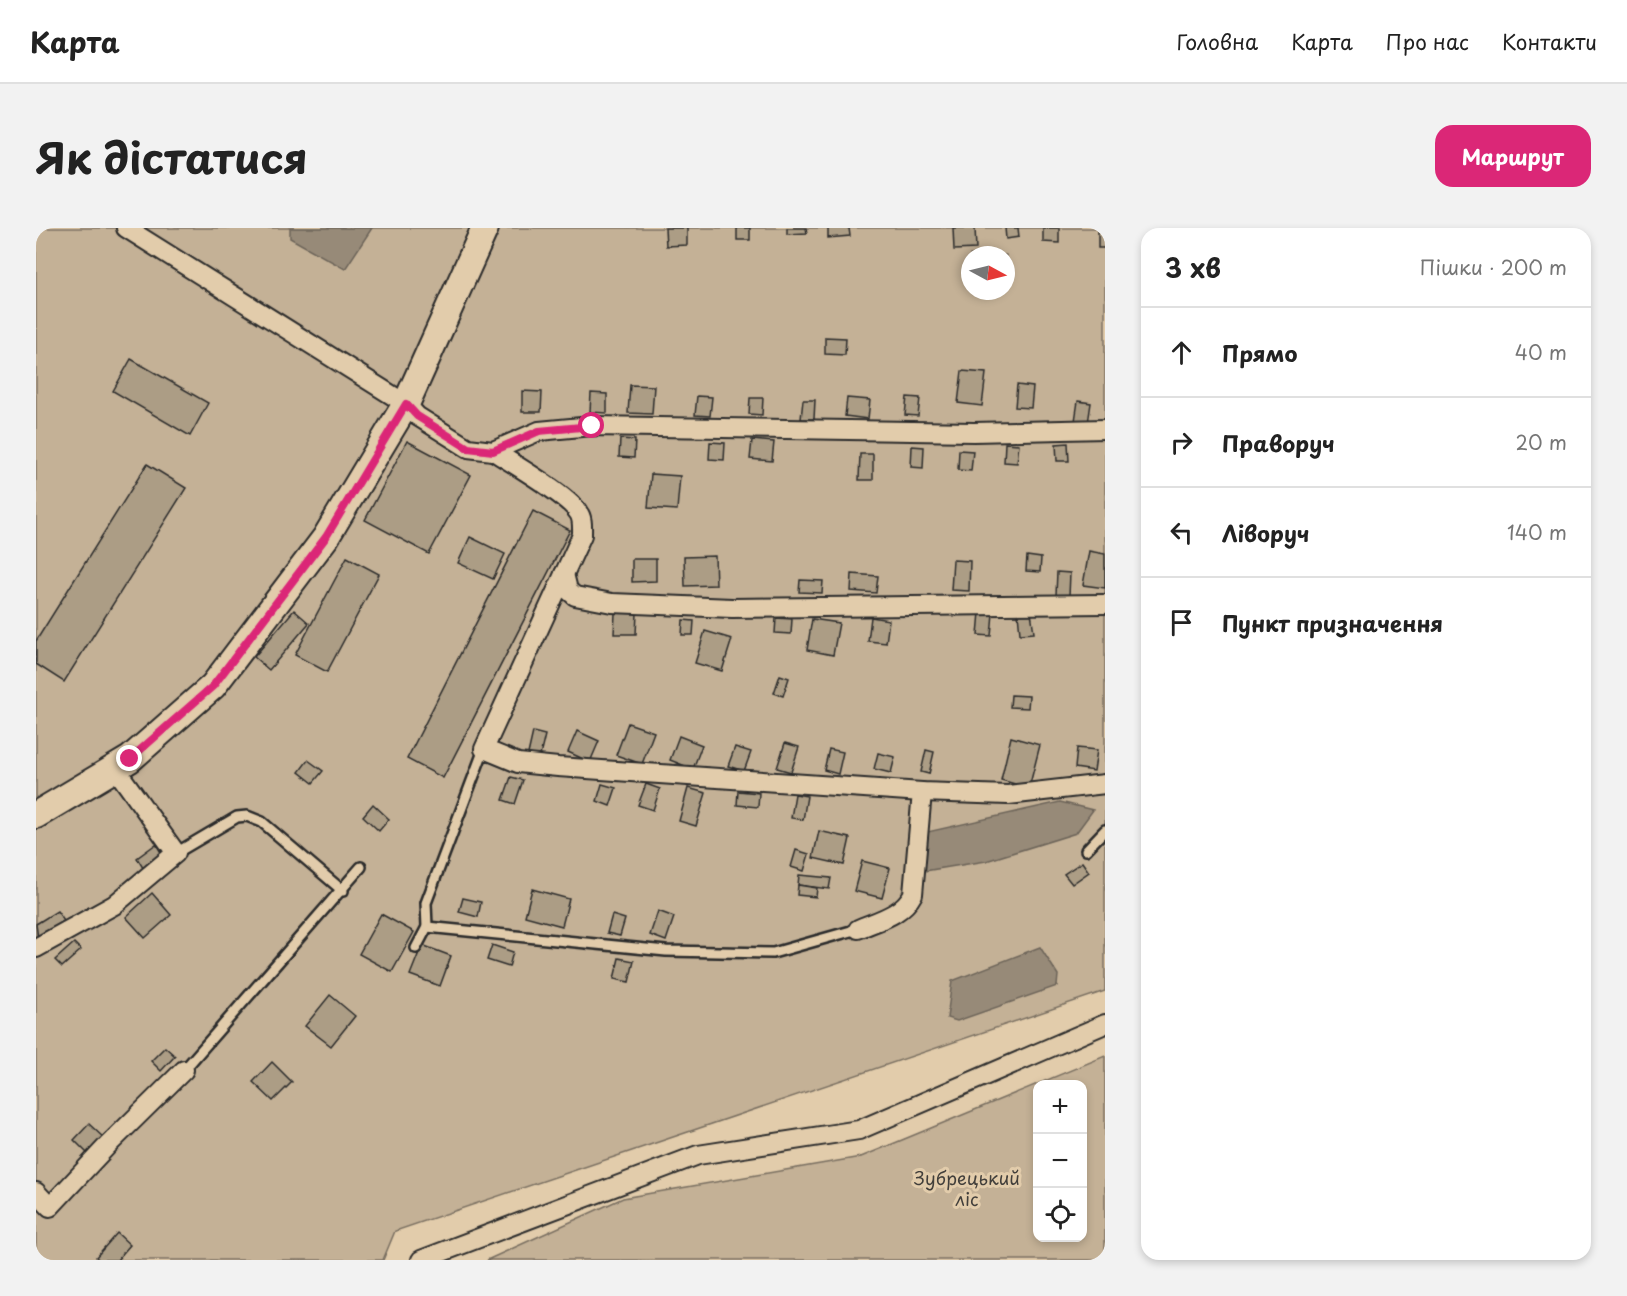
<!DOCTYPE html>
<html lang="uk">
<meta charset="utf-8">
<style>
body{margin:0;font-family:"Playpen Sans",sans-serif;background:#f2f2f2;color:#222}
.controls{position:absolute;right:18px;bottom:18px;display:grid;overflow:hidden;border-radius:12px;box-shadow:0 3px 9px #0003}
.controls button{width:54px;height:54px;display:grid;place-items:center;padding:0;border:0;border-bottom:2px solid #e0e0e0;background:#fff;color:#222;font:30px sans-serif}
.compass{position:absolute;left:925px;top:18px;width:54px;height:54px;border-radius:50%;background:#fff;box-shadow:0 3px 9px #0003;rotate:97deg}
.stop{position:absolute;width:18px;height:18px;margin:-14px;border:4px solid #db2777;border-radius:50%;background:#fff}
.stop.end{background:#db2777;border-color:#fff;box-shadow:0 2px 6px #0008}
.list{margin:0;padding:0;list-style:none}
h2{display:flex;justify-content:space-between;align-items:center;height:78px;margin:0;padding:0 24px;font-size:26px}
h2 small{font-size:20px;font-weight:400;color:#767676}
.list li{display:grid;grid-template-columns:39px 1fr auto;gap:18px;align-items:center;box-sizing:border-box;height:90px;padding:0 24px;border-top:2px solid #e0e0e0}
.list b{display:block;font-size:22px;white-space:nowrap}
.list em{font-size:20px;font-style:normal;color:#767676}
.icon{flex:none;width:33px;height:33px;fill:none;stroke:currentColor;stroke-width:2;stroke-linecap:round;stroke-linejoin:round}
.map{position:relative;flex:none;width:1069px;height:1032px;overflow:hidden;border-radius:18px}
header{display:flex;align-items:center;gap:36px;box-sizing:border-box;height:84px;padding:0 30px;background:#fff;border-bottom:2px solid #e0e0e0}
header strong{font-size:28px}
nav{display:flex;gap:33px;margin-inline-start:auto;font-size:21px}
.intro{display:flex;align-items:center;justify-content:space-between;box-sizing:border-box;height:144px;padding:0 36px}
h1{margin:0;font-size:42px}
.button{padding:15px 27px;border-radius:18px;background:#db2777;color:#fff;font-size:21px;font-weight:700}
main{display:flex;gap:36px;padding:0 36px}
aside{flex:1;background:#fff;border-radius:18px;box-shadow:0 3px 9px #0003}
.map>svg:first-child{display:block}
.green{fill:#c4b196;stroke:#786e60;stroke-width:1.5;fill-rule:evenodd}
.water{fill:#978a78;stroke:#6c6459;stroke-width:1.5}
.building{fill:#ac9d85;stroke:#2b2b2b;stroke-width:1.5}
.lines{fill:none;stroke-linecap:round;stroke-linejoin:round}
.lane-casing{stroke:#2b2b2b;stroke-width:14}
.street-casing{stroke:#2b2b2b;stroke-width:22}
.secondary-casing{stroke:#2b2b2b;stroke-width:30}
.lane{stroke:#e2ccab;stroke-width:9}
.street{stroke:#e2ccab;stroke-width:18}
.secondary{stroke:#e2ccab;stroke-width:26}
.route{stroke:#db2777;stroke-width:8}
.labels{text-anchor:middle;stroke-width:6;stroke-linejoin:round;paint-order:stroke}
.park-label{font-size:18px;fill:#423f3b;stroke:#e2ccab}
</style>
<header>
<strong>Карта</strong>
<nav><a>Головна</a><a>Карта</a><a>Про нас</a><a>Контакти</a></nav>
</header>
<div class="intro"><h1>Як дістатися</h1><a class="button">Маршрут</a></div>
<main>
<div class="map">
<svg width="1069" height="1032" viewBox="0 0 1069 1032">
<rect width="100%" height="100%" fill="#e2ccab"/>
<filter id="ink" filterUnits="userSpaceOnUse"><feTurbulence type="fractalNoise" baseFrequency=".0167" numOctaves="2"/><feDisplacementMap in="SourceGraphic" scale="12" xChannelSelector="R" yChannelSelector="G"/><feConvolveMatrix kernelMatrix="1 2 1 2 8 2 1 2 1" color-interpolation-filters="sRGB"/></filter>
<g filter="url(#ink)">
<g class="green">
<path d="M0 0H1069V763L359 1003 347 1032H0ZM934 27H970V63H934Z"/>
<path d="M1069 828V1032H451L587 970 825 929ZM1002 856H1046V1010H1002Z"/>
</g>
<g class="water">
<polygon points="254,0 336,0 309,41 254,10"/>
<polygon points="1024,574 1057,582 1040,605 950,633 888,643 887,605"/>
<polygon points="1004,719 1022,747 1021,758 921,793 911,790 916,753"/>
</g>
<g class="building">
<polygon points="629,0 651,0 651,17 630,18"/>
<rect x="701" y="0" width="13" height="12"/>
<polygon points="751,0 770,0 771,5 751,6"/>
<polygon points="792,0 813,0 814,8 792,10"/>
<polygon points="917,0 939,0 940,21 918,22"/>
<polygon points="969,0 982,0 983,9 970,11"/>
<polygon points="1007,0 1023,0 1023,15 1007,14"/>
<rect x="1062" y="0" width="7" height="20"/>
<polygon points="789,109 810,110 809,127 789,126"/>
<polygon points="95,131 172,175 154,208 77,163"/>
<polygon points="926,143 950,145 946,178 922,175"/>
<polygon points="594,157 618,158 616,186 592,185"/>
<polygon points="981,157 997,159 995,180 979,179"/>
<polygon points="486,163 506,164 505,184 486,184"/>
<polygon points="555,165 571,166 571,185 554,184"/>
<polygon points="661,168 676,169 674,188 659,187"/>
<polygon points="871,169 884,170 882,188 869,187"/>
<polygon points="714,170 727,170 726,187 713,186"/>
<polygon points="811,170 834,172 832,191 809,188"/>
<polygon points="767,172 779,172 778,191 765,191"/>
<polygon points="1042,173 1055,175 1052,195 1039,193"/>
<polygon points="584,211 599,212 598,230 583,229"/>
<polygon points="716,212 738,214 736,233 714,231"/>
<polygon points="371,213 435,247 393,326 329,292"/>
<polygon points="674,214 689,215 688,232 673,231"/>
<polygon points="969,215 983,216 981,235 968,234"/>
<polygon points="1032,215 1033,233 1021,233 1020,216"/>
<polygon points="876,218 888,219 887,240 875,239"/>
<polygon points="923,222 937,223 935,243 922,242"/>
<polygon points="824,226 837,226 837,252 823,252"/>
<polygon points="111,236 150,260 28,454 0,436 0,413"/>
<polygon points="615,246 644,248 641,282 612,280"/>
<polygon points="497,283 534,302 407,550 371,531"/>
<polygon points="434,309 469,326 457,351 422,335"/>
<polygon points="1053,323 1069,326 1069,360 1047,357"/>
<polygon points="679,328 680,357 649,358 648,329"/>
<polygon points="991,328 1005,330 1004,344 990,343"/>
<polygon points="311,329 343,346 291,444 259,427"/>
<polygon points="596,331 620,331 620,353 596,354"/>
<polygon points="917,332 934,333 933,363 915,362"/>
<polygon points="1021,344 1034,345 1033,368 1020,367"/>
<polygon points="816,346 842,348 840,365 815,363"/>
<polygon points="764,352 787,353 786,365 763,364"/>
<polygon points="258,382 273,395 233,442 218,429"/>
<polygon points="944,384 957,385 955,408 942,407"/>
<polygon points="995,384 998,405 984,406 982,385"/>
<polygon points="579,385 601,385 600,406 578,406"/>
<polygon points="835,389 853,392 850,415 832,413"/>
<polygon points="740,390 756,391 755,406 739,405"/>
<polygon points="776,391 803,395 797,427 771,422"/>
<polygon points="647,392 658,393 657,407 646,407"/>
<polygon points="669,403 696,411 686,443 659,435"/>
<polygon points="744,447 753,450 747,468 738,465"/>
<polygon points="975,467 993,468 992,480 974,479"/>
<polygon points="592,495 618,504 606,536 580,527"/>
<polygon points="541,503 563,513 554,534 532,524"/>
<polygon points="497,504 509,507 504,528 492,526"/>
<polygon points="643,508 666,517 657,541 634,532"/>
<polygon points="975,509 1004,517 993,560 965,552"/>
<polygon points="749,515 763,519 755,544 741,540"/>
<polygon points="699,519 715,524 708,543 692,538"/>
<polygon points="1041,520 1061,522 1058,543 1039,540"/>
<polygon points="793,521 807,524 802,546 788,542"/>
<polygon points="890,522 898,524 893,546 885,544"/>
<polygon points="842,525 859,529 855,545 838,541"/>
<polygon points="272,532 287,543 277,555 263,544"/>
<polygon points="475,549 487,552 479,576 467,572"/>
<polygon points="566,556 580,560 574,578 561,573"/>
<polygon points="610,556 624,561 617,582 602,577"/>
<polygon points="652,560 670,565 660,598 643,593"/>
<polygon points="702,563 723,565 722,579 701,577"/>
<polygon points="759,566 771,568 767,592 755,590"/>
<polygon points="337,576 353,591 343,603 327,588"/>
<polygon points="783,603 814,610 808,637 777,630"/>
<polygon points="120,616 126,626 107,640 101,630"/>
<polygon points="760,622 773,626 768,643 755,639"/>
<polygon points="826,633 854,640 846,670 818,663"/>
<polygon points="1046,634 1053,644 1036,656 1028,646"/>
<polygon points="763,647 795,650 793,661 762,657"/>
<polygon points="762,657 781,660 780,669 761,667"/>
<polygon points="496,661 533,671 526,698 489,688"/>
<polygon points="116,665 135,687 109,710 90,689"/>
<polygon points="427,670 445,674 442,689 423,684"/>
<polygon points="21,683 28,693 2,710 0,696"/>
<polygon points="622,683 638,689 630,713 614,707"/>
<polygon points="345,686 378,704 356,744 323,726"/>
<polygon points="576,687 589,691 584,708 571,705"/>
<polygon points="38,715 45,722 26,739 19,732"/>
<polygon points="386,717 415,728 404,758 374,747"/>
<polygon points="456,717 477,724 473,739 451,732"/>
<polygon points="583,730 598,733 593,754 578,751"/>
<polygon points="294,767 319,788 295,818 269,798"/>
<polygon points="129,819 139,828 125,843 115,833"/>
<polygon points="236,834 256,854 237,873 217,854"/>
<polygon points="53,896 69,911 53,927 38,912"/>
<polygon points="81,1005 94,1017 81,1032 63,1032 60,1029"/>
</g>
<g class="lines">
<defs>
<g id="lane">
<polyline points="1050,622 1069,602"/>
<polyline points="140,625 201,589 211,588 226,594 307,663"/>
<polyline points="391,699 630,723 737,725 822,701"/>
<polyline points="380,720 391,699 390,675 448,521"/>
<polyline points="148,842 325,639"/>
</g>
<g id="street">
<polyline points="90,0 370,176 381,188 432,220 457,223 503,203 556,198 938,204 1069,201"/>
<path d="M457 223C476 235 531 267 542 284 547 290 546 299 546 307L448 521 482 535 522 539 886 564 972 567 1069 556"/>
<polyline points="528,346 532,362 539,368 576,375 696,380 1069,376"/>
<path d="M822 701C843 692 866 687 877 666L886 564"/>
<polyline points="0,720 78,677 140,625 79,540"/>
<polyline points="0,964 14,979 72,917 148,842"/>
<polyline points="385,1032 662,927 823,902 1069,796"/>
</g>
<polyline id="secondary" points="0,587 94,531 177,458 290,309 370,176 449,0"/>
</defs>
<use href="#lane" class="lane-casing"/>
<use href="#street" class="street-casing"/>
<use href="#secondary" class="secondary-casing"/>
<use href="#lane" class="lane"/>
<use href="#street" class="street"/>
<use href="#secondary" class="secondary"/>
</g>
</g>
<g class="lines" filter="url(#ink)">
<polyline class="route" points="94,531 177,458 290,309 370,176 381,188 432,220 457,223 503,203 556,198"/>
</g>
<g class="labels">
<g class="park-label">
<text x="931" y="957">Зубрецький<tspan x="931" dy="21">ліс</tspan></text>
</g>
</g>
</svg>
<div class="controls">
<button>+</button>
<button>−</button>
<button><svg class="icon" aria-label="locate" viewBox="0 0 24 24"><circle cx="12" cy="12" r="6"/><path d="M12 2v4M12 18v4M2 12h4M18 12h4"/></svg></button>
</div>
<svg class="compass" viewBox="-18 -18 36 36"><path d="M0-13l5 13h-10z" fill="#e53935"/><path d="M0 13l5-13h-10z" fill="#767676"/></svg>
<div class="stop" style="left:556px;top:198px"></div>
<div class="stop end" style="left:94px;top:531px"></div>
</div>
<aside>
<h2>3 хв<small>Пішки · 200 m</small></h2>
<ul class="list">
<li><svg class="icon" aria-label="ahead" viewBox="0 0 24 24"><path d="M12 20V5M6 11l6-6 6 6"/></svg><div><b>Прямо</b></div><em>40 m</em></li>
<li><svg class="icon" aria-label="right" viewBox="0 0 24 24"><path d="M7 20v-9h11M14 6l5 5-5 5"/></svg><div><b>Праворуч</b></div><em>20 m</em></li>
<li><svg class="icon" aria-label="left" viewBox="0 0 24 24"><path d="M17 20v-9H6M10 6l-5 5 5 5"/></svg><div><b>Ліворуч</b></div><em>140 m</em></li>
<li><svg class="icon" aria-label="arrive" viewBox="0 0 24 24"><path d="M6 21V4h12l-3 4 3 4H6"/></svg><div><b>Пункт призначення</b></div></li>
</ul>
</aside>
</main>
